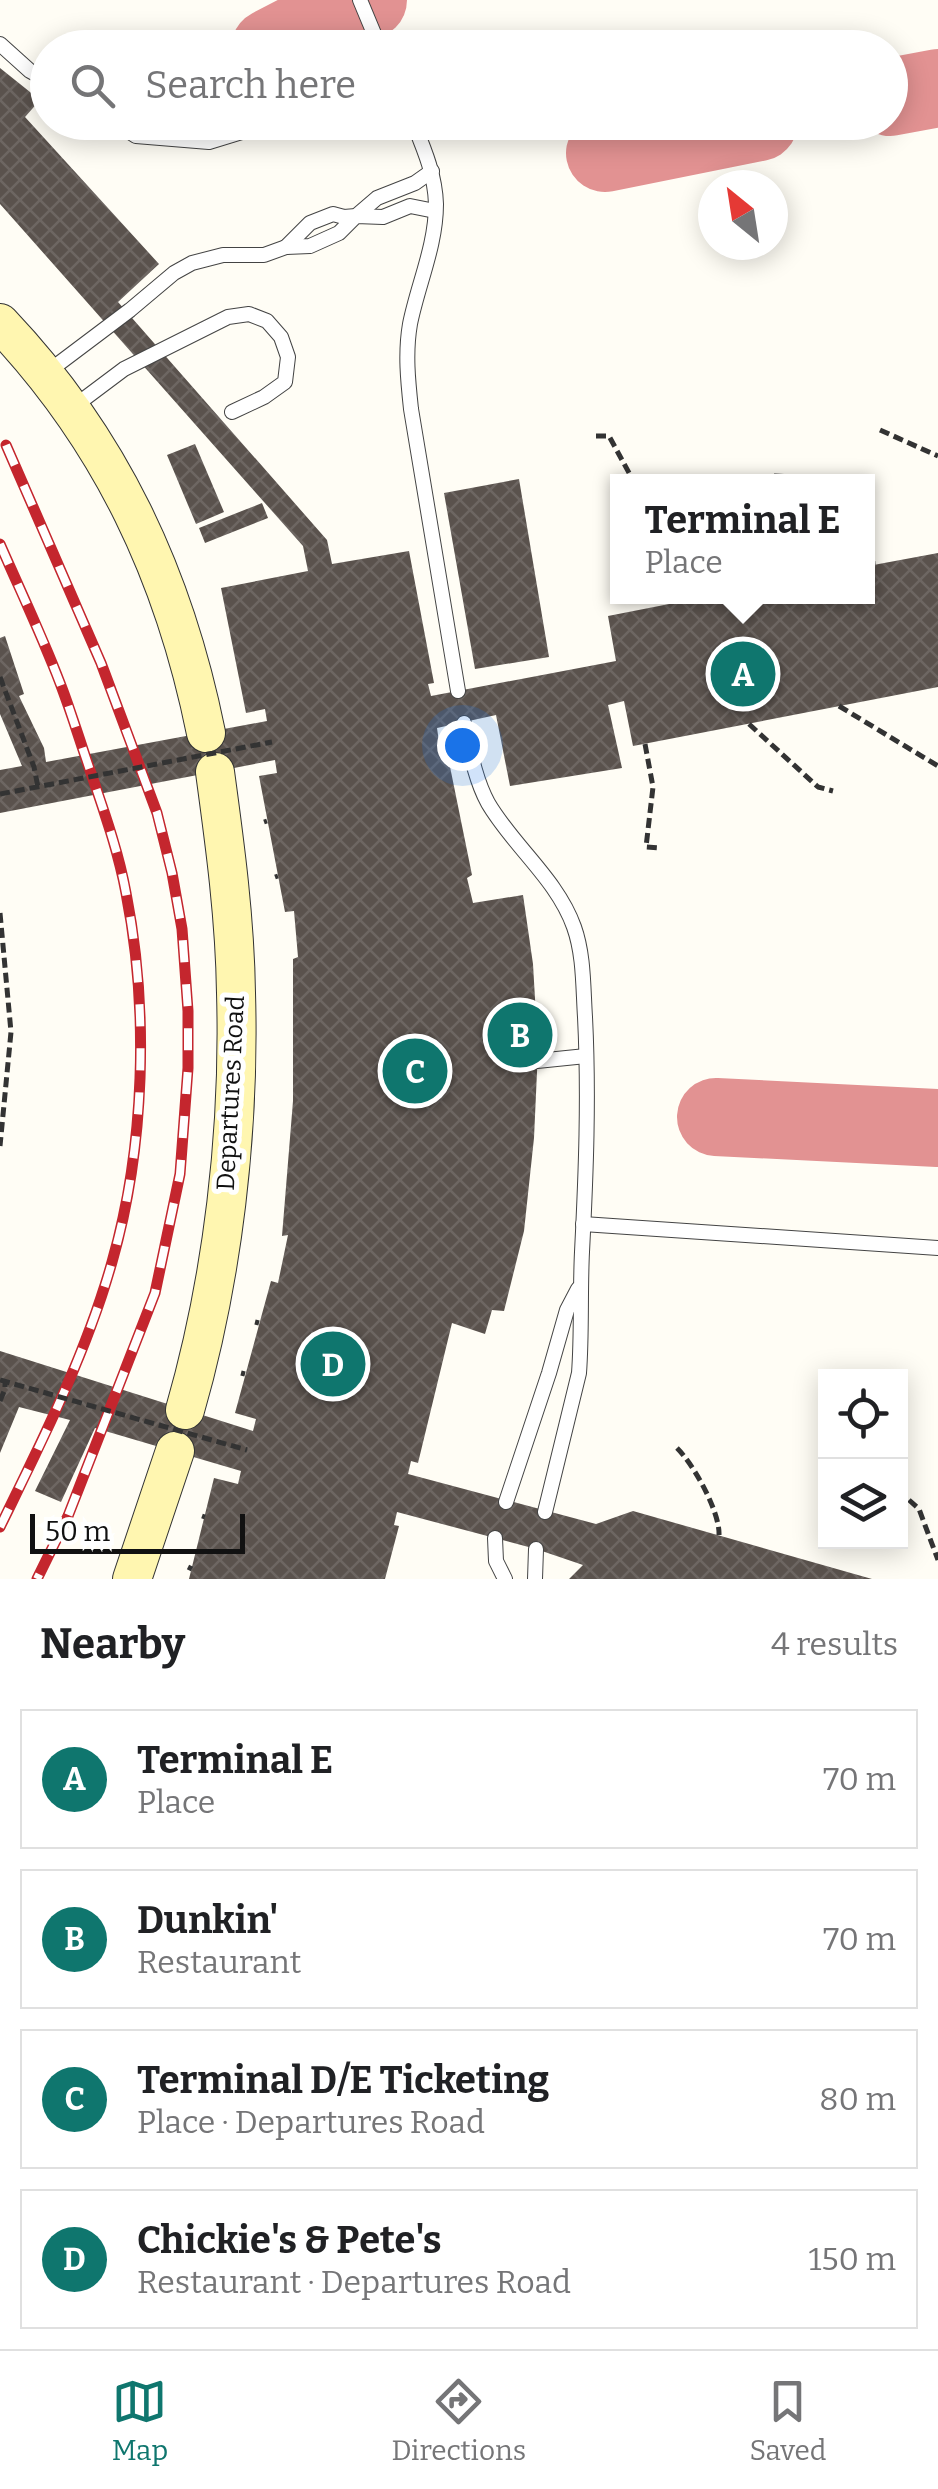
<!DOCTYPE html>
<meta charset="utf-8">
<style>
body{margin:0;font-family:Bitter,serif;background:#f2f2f2;color:#202124}
.controls{position:absolute;right:30px;bottom:30px;display:grid;overflow:hidden;border-radius:0px;box-shadow:0 5px 25px #0003}
.controls button{width:90px;height:90px;display:grid;place-items:center;padding:0;border:0;border-bottom:2px solid #e0e0e0;background:#fff;color:#202124;font:50px sans-serif}
.compass{position:absolute;left:698px;top:170px;width:90px;height:90px;border-radius:50%;background:#fff;box-shadow:0 5px 25px #0003;rotate:330deg}
.scale{position:absolute;left:30px;bottom:25px;width:215px;box-sizing:border-box;padding-left:10px;border:5px solid #111;border-top:0;font-size:28px;line-height:35px;white-space:nowrap;color:#111;-webkit-text-stroke:8px #fff;paint-order:stroke}
.you{position:absolute;left:462px;top:745px;width:35px;height:35px;margin:-25px;border:8px solid #fff;border-radius:50%;background:#1a73e8;box-shadow:0 0 0 15px #1a73e833}
.badge{display:grid;place-items:center;width:65px;height:65px;border-radius:50%;background:#0f766e;color:#fff;font-size:32px;font-weight:700}
.pin{position:absolute;translate:-50% -50%;border:5px solid #fff;box-shadow:0 2px 10px #0006}
.popup{position:absolute;left:610px;top:474px;width:265px;height:130px;box-sizing:border-box;display:grid;place-content:center;border-radius:0px;background:#fff;filter:drop-shadow(0 2px 8px #0005);font-size:32px;white-space:nowrap;color:#757577}
.popup b{font-size:38px;color:#202124}
.popup::after{content:'';position:absolute;left:50%;top:100%;margin-left:-20px;border:20px solid transparent;border-top-color:#fff}
.list{margin:0;padding:0;list-style:none}
h2{display:flex;justify-content:space-between;align-items:center;height:130px;margin:0;padding:0 40px;font-size:42px}
h2 small{font-size:32px;font-weight:400;color:#757577}
.list li{display:grid;grid-template-columns:65px 1fr auto;gap:30px;align-items:center;box-sizing:border-box;height:140px;margin:0 20px 20px;padding:0 20px;border:2px solid #e0e0e0;border-radius:0px}
.list b{display:block;font-size:38px;white-space:nowrap}
.list p{margin:0;font-size:32px;white-space:nowrap;color:#757577}
.list em{font-size:32px;font-style:normal;color:#757577}
.icon{flex:none;width:55px;height:55px;fill:none;stroke:currentColor;stroke-width:2;stroke-linecap:round;stroke-linejoin:round}
.map{position:relative;flex:none;width:938px;height:1579px;overflow:hidden}
.search{position:absolute;background:#fff;box-shadow:0 5px 25px #0003;left:30px;right:30px;top:30px;height:110px;display:flex;align-items:center;gap:25px;box-sizing:border-box;padding:0 35px;border-radius:55px;color:#757577;font-size:38px}
.sheet{height:770px;background:#fff}
nav{display:flex;justify-content:space-around;align-items:center;box-sizing:border-box;height:140px;border-top:2px solid #e0e0e0;background:#fff;font-size:28px;color:#757577}
nav a{display:grid;justify-items:center;gap:5px}
nav .on{color:#0f766e}
.map>svg:first-child{display:block}
.lines{fill:none;stroke-linecap:round;stroke-linejoin:round}
.taxiway{stroke:#e29292;stroke-width:78}
.building{fill:url(#building-cross-hatch)}
.lane-casing{stroke:#444;stroke-width:16}
.secondary-casing{stroke:#333;stroke-width:40}
.path{stroke:#333;stroke-width:5;stroke-dasharray:10 5;stroke-linecap:butt}
.lane{stroke:#fff;stroke-width:14}
.secondary{stroke:#fff6b0;stroke-width:38}
.rail-casing{stroke:#c4262e;stroke-width:11}
.rail{stroke:#fff;stroke-width:8;stroke-dasharray:22;stroke-linecap:butt}
.path-bridge{stroke:#333;stroke-width:5;stroke-dasharray:10 5;stroke-linecap:butt}
.labels{text-anchor:middle;stroke-width:10;stroke-linejoin:round;paint-order:stroke}
.street-label{font-size:25px;fill:#111;stroke:#fff}
</style>
<div class="map">
<svg width="938" height="1579" viewBox="0 0 938 1579">
<defs>
<pattern id="building-cross-hatch" width="8" height="8" patternUnits="userSpaceOnUse" patternTransform="scale(2.5)"><rect width="8" height="8" fill="#5a524d"/><path d="M0 0l8 8M0 8l8-8" fill="none" stroke="#6d6662"/></pattern>
</defs>
<rect width="100%" height="100%" fill="#fffdf5"/>
<g class="lines">
<g class="taxiway">
<polyline points="270,48 339,12 368,0"/>
<polyline points="890,97 938,88"/>
<polyline points="605,153 759,122"/>
<polyline points="716,1117 938,1128"/>
</g>
</g>
<g class="building">
<polygon points="0,68 40,100 25,117 159,264 118,302 327,540 332,564 409,551 434,683 428,684 431,696 616,661 608,616 710,596 868,596 868,566 938,553 938,687 633,746 624,701 608,705 622,768 510,786 496,715 437,728 440,749 446,747 472,875 467,878 473,903 523,895 533,964 538,1050 534,1138 524,1231 504,1311 492,1310 485,1334 452,1323 418,1463 411,1461 408,1474 596,1524 633,1511 872,1579 569,1579 583,1565 536,1549 397,1512 394,1525 399,1526 385,1579 189,1579 214,1478 238,1484 241,1471 95,1428 61,1502 35,1491 70,1420 19,1407 0,1453 0,1351 253,1431 256,1419 235,1413 271,1281 278,1283 288,1235 282,1236 293,1101 293,959 298,957 294,911 285,912 259,776 277,773 275,760 0,813 0,770 22,766 0,714 0,638 5,636 24,694 19,696 44,748 46,762 267,721 265,709 246,713 221,588 308,571 303,546 0,204"/>
<polygon points="195,444 224,512 196,524 167,455"/>
<polygon points="519,479 549,657 475,669 444,493"/>
<polygon points="262,503 268,518 205,543 199,528"/>
</g>
<g class="lines">
<defs>
<g id="lane">
<polyline points="360,0 380,48"/>
<polyline points="0,44 30,71 48,81"/>
<polyline points="114,122 136,136 209,142 275,122"/>
<path d="M413 122C424 149 435 174 436 204 436 246 418 284 410 324 405 353 408 381 411 409L458 691"/>
<polyline points="286,247 310,223 333,214 344,217 356,216 377,198 415,183 432,171"/>
<polyline points="45,374 130,310 174,273 192,263 223,255 264,255 286,247 310,246 339,233 356,216 383,217 410,206 435,211"/>
<polyline points="72,408 124,369 228,317 249,314 267,321 281,337 288,357 285,382 264,397 232,412"/>
<path d="M464 723C470 750 475 779 488 803 513 846 557 879 574 927 584 955 583 987 585 1017 589 1096 586 1173 582 1252 580 1292 582 1333 579 1373L545 1512"/>
<polyline points="537,1061 586,1056"/>
<polyline points="583,1224 938,1248"/>
<polyline points="506,1502 549,1373 567,1310 578,1289"/>
<polyline points="495,1538 496,1561 505,1579"/>
<polyline points="535,1579 536,1549"/>
</g>
<g id="secondary">
<path d="M0 323C111 440 174 575 206 733"/>
<path d="M185 1410C223 1278 240 1131 236 993 235 919 225 845 215 772"/>
<polyline points="132,1579 175,1451"/>
</g>
</defs>
<use href="#lane" class="lane-casing"/>
<use href="#secondary" class="secondary-casing"/>
<g class="path">
<polyline points="880,430 938,456"/>
<polyline points="596,436 609,436 634,482"/>
<polyline points="774,476 792,477 797,482"/>
<polyline points="868,548 872,552 873,565"/>
<polyline points="680,596 680,602"/>
<polyline points="0,677 34,767 38,787"/>
<polyline points="839,706 938,766"/>
<polyline points="749,724 818,787 833,791"/>
<polyline points="645,744 653,787 646,847 660,848"/>
<polyline points="264,822 267,821"/>
<polyline points="275,877 278,876"/>
<polyline points="0,913 11,1032 0,1146"/>
<polyline points="255,1322 259,1323"/>
<polyline points="241,1373 245,1374"/>
<polyline points="0,1401 5,1389 5,1381"/>
<path d="M677 1448C694 1465 720 1512 719 1535"/>
<polyline points="909,1500 919,1509 938,1560"/>
<polyline points="202,1516 205,1517"/>
<polyline points="188,1567 192,1569"/>
</g>
<use href="#lane" class="lane"/>
<use href="#secondary" class="secondary"/>
<defs>
<g id="rail">
<polyline points="6,445 101,663 157,813 172,873 182,929 188,1011 188,1068 180,1174 155,1293 68,1516 37,1579"/>
<path d="M0 544C20 590 42 636 60 683 72 714 81 745 92 776 105 814 119 854 126 893 149 1010 145 1147 112 1262 86 1354 42 1441 0 1527"/>
</g>
</defs>
<use href="#rail" class="rail-casing"/>
<use href="#rail" class="rail"/>
<g class="path-bridge">
<polyline points="0,794 272,742"/>
<polyline points="0,1380 247,1450"/>
</g>
</g>
<g class="labels">
<g class="street-label">
<text transform="translate(230 1093) rotate(-87)" y="9">Departures Road</text>
</g>
</g>
</svg>
<div class="controls">
<button><svg class="icon" aria-label="locate" viewBox="0 0 24 24"><circle cx="12" cy="12" r="6"/><path d="M12 2v4M12 18v4M2 12h4M18 12h4"/></svg></button>
<button><svg class="icon" aria-label="layers" viewBox="0 0 24 24"><path d="M12 4l9 5-9 5-9-5zM3 14l9 5 9-5"/></svg></button>
</div>
<svg class="compass" viewBox="-18 -18 36 36"><path d="M0-13l5 13h-10z" fill="#e53935"/><path d="M0 13l5-13h-10z" fill="#757577"/></svg>
<div class="scale">50 m</div>
<div class="you"></div>
<div class="pin badge" style="left:743px;top:674px">A</div>
<div class="popup"><b>Terminal E</b>Place</div>
<div class="pin badge" style="left:520px;top:1035px">B</div>
<div class="pin badge" style="left:415px;top:1071px">C</div>
<div class="pin badge" style="left:333px;top:1364px">D</div>
<div class="search"><svg class="icon" aria-label="search" viewBox="0 0 24 24"><circle cx="10" cy="10" r="6"/><path d="M15 15l6 6"/></svg>Search here</div>
</div>
<section class="sheet">
<h2>Nearby<small>4 results</small></h2>
<ul class="list">
<li><span class="badge">A</span><div><b>Terminal E</b><p>Place</p></div><em>70 m</em></li>
<li><span class="badge">B</span><div><b>Dunkin'</b><p>Restaurant</p></div><em>70 m</em></li>
<li><span class="badge">C</span><div><b>Terminal D/E Ticketing</b><p>Place · Departures Road</p></div><em>80 m</em></li>
<li><span class="badge">D</span><div><b>Chickie's &amp; Pete's</b><p>Restaurant · Departures Road</p></div><em>150 m</em></li>
</ul>
</section>
<nav>
<a class="on"><svg class="icon" aria-label="map" viewBox="0 0 24 24"><path d="M3 6l6-2 6 2 6-2v14l-6 2-6-2-6 2zM9 4v14M15 6v14"/></svg>Map</a>
<a><svg class="icon" aria-label="directions" viewBox="0 0 24 24"><path d="M12 3l9 9-9 9-9-9zM9 14v-3h6M13 9l2 2-2 2"/></svg>Directions</a>
<a><svg class="icon" aria-label="saved" viewBox="0 0 24 24"><path d="M7 4h10v16l-5-4-5 4z"/></svg>Saved</a>
</nav>
